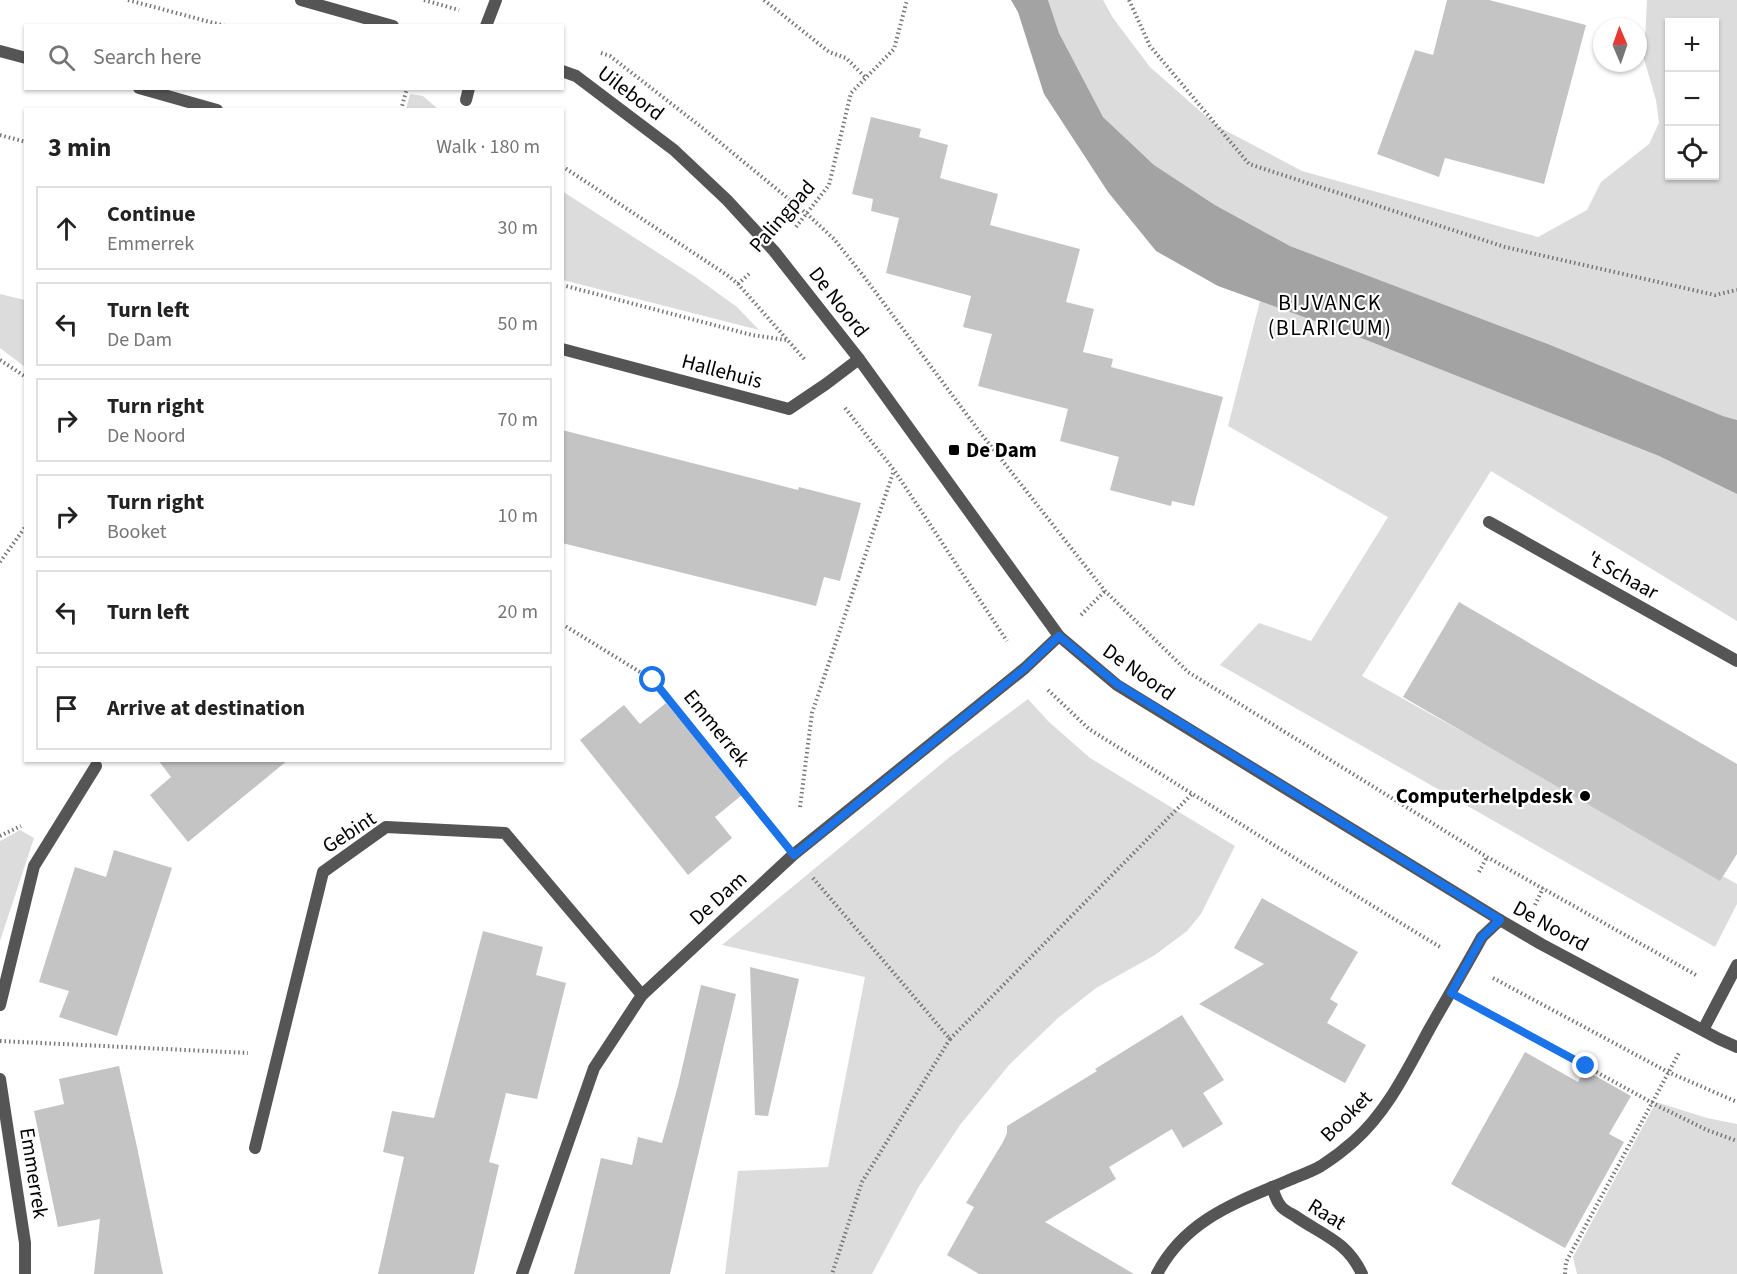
<!DOCTYPE html>
<meta charset="utf-8">
<style>
body{margin:0;font-family:"Source Sans 3",sans-serif;background:#f6f6f6;color:#222}
.controls{position:absolute;right:18px;top:18px;display:grid;overflow:hidden;border-radius:0px;box-shadow:0 2px 4px #0004}
.controls button{width:54px;height:54px;display:grid;place-items:center;padding:0;border:0;border-bottom:2px solid #e0e0e0;background:#fff;color:#222;font:30px sans-serif}
.compass{position:absolute;left:1593px;top:18px;width:54px;height:54px;border-radius:50%;background:#fff;box-shadow:0 2px 4px #0004;rotate:358deg}
.stop{position:absolute;width:18px;height:18px;margin:-14px;border:4px solid #1a73e8;border-radius:50%;background:#fff}
.stop.end{background:#1a73e8;border-color:#fff;box-shadow:0 2px 6px #0008}
.list{margin:0;padding:0;list-style:none}
h2{display:flex;justify-content:space-between;align-items:center;height:78px;margin:0;padding:0 24px;font-size:26px}
h2 small{font-size:20px;font-weight:400;color:#767676}
.list li{display:grid;grid-template-columns:39px 1fr auto;gap:18px;align-items:center;box-sizing:border-box;height:84px;margin:0 12px 12px;padding:0 12px;border:2px solid #e0e0e0;border-radius:0px}
.list b{display:block;font-size:22px;white-space:nowrap}
.list p{margin:0;font-size:20px;white-space:nowrap;color:#767676}
.list em{font-size:20px;font-style:normal;color:#767676}
.icon{flex:none;width:33px;height:33px;fill:none;stroke:currentColor;stroke-width:2;stroke-linecap:round;stroke-linejoin:round}
.map{position:relative;flex:none;width:1737px;height:1274px;overflow:hidden}
.search{position:absolute;background:#fff;box-shadow:0 2px 4px #0004;left:24px;top:24px;width:540px;height:66px;display:flex;align-items:center;gap:15px;box-sizing:border-box;padding:0 21px;border-radius:0px;color:#767676;font-size:22px}
.panel{position:absolute;background:#fff;box-shadow:0 2px 4px #0004;left:24px;top:108px;width:540px;height:654px;border-radius:0px}
.map>svg:first-child{display:block}
.green{fill:#dcdcdc;fill-rule:evenodd}
.water{fill:#a3a3a3}
.building{fill:#c4c4c4}
.lines{fill:none;stroke-linecap:round;stroke-linejoin:round}
.path{stroke:#777;stroke-width:4;stroke-dasharray:1.5 3;stroke-linecap:butt}
.pedestrian{stroke:#555;stroke-width:12}
.minor{stroke:#555;stroke-width:12}
.tertiary{stroke:#555;stroke-width:12}
.route{stroke:#1a73e8;stroke-width:8}
.poi-dot{fill:#000;stroke:#fff;stroke-width:2}
.labels{text-anchor:middle;stroke-width:4.5;stroke-linejoin:round;paint-order:stroke}
.street-label{font-size:21px;fill:#000;stroke:#fff}
.poi-label{font-size:21px;font-weight:bold;fill:#000;stroke:#fff;text-anchor:start}
.neighbourhood-label{font-size:22px;letter-spacing:1.5px;fill:#000;stroke:#fff}
</style>
<div class="map">
<svg width="1737" height="1274" viewBox="0 0 1737 1274">
<rect width="100%" height="100%" fill="#fff"/>
<g class="green">
<path d="M1048 0H1103L1113 18 1150 67 1217 126 1302 171 1538 237 1587 210 1601 182 1649 144 1659 123 1656 100 1644 59 1647 0H1737V420L1723 416 1548 344 1290 246 1215 205 1154 165 1103 117 1059 33ZM1670 22H1714V176H1670Z"/>
<polygon points="410,94 423,96 438,109 406,109"/>
<polygon points="562,191 694,276 737,307 759,330 563,280"/>
<polygon points="0,294 25,300 25,367 0,348"/>
<polygon points="1260,301 1356,336 1659,456 1737,494 1737,621 1491,471 1362,676 1737,884 1737,904 1715,947 1220,665 1259,623 1311,641 1388,517 1228,426"/>
<polygon points="1028,699 1048,721 1090,758 1235,846 1201,914 1187,931 1155,955 1096,988 1058,1018 1009,1065 960,1125 918,1188 872,1274 725,1274 738,1171 828,1167 865,977 722,945 951,756"/>
<polygon points="20,830 34,838 0,941 0,841"/>
<polygon points="1656,1102 1707,1118 1737,1124 1737,1274 1577,1274 1573,1257"/>
</g>
<polygon class="water" points="1011,0 1048,0 1059,33 1103,117 1154,165 1215,205 1290,246 1548,344 1723,416 1737,420 1737,494 1659,456 1356,336 1218,286 1156,251 1108,192 1044,94 1018,12"/>
<g class="building">
<polygon points="1447,0 1489,0 1586,25 1544,184 1445,158 1439,177 1377,154 1415,50 1433,55"/>
<polygon points="871,117 921,129 919,137 948,145 940,178 998,194 990,225 1080,249 1066,302 1094,309 1083,352 1113,359 1111,367 1223,397 1194,506 1172,501 1171,506 1110,490 1119,457 1060,441 1068,409 978,386 992,334 963,327 971,296 886,273 899,218 871,211 873,199 852,194"/>
<polygon points="562,430 798,490 799,487 861,503 840,581 824,577 816,606 562,543"/>
<polygon points="1459,602 1737,764 1737,854 1720,881 1403,697"/>
<polygon points="666,703 742,795 715,817 732,838 688,875 580,740 624,705 640,724"/>
<polygon points="158,760 288,760 188,842 150,795 171,777"/>
<polygon points="114,850 172,868 117,1036 59,1017 69,991 39,982 75,867 106,877"/>
<polygon points="1262,898 1358,952 1330,999 1338,1004 1327,1023 1366,1045 1345,1083 1199,1004 1264,964 1234,948"/>
<polygon points="483,931 543,947 536,975 566,983 537,1099 506,1093 489,1162 499,1165 474,1274 378,1274 404,1157 383,1152 392,1111 434,1118"/>
<polygon points="750,967 799,979 768,1116 755,1115"/>
<polygon points="701,985 736,994 670,1274 574,1274 601,1158 632,1165 638,1137 662,1143 678,1086"/>
<polygon points="1182,1015 1224,1080 1203,1093 1223,1124 1183,1148 1172,1129 1109,1167 1116,1179 1045,1222 1134,1274 979,1274 947,1255 974,1207 966,1203 1003,1142 1007,1133 1007,1126 1097,1071 1095,1069"/>
<polygon points="1525,1052 1578,1082 1585,1070 1631,1096 1609,1134 1624,1142 1565,1248 1451,1184"/>
<polygon points="119,1066 137,1147 163,1274 94,1274 100,1219 58,1227 34,1111 64,1104 59,1079"/>
</g>
<g class="lines">
<g class="path">
<polyline points="128,0 225,26"/>
<polyline points="424,0 459,10"/>
<polyline points="764,0 829,52 846,58 866,78"/>
<polyline points="1129,0 1150,46 1249,164 1505,247 1715,295 1737,290"/>
<polyline points="601,53 610,56 700,126 807,214 834,239 865,278 979,431 1105,591 1188,672 1487,857 1696,975"/>
<polyline points="401,110 407,88"/>
<polyline points="0,135 26,142"/>
<polyline points="562,166 727,275 738,284 806,361"/>
<polyline points="796,227 829,185 851,93 894,49 907,0"/>
<polyline points="738,284 750,273"/>
<polyline points="562,285 752,335 786,340"/>
<polyline points="0,360 26,377"/>
<polyline points="845,408 894,470 1007,641"/>
<polyline points="0,562 26,526"/>
<polyline points="1081,615 1105,591"/>
<polyline points="562,624 653,680 774,830"/>
<polyline points="1048,690 1089,729 1301,862 1440,947"/>
<polyline points="800,807 812,713 894,470"/>
<polyline points="0,836 21,826"/>
<polyline points="1479,872 1487,857"/>
<polyline points="813,878 950,1039 862,1182 832,1274"/>
<polyline points="1535,905 1543,888"/>
<polyline points="1493,978 1668,1072 1737,1102"/>
<polyline points="1478,1007 1660,1107 1707,1130 1737,1141"/>
<polyline points="950,1039 1192,794"/>
<polyline points="0,1041 248,1053"/>
<polyline points="1565,1274 1566,1262 1679,1053"/>
</g>
<g class="pedestrian">
<polyline points="486,26 496,0"/>
<polyline points="466,100 469,88"/>
</g>
<g class="minor">
<polyline points="0,51 26,58"/>
<polyline points="139,88 217,110"/>
<polyline points="562,349 789,409 826,384 859,359"/>
<polyline points="1489,522 1737,661"/>
<polyline points="0,1005 34,866 96,766"/>
<polyline points="1703,1030 1737,965"/>
<polyline points="0,1079 25,1243 25,1274"/>
<polyline points="255,1148 323,872 386,827 505,833 642,995"/>
<path d="M1272 1187C1274 1193 1276 1200 1280 1205 1283 1210 1290 1213 1295 1216 1322 1235 1347 1241 1362 1274"/>
<polyline points="522,1274 594,1068 642,995 793,855 1025,668 1059,636"/>
<path d="M1157 1274C1185 1220 1235 1203 1287 1181 1298 1176 1311 1172 1321 1166 1332 1159 1344 1150 1354 1141 1388 1111 1408 1068 1430 1028 1447 998 1465 968 1482 937L1500 920"/>
</g>
<g class="tertiary">
<polyline points="301,0 393,26"/>
<polyline points="562,71 576,76 674,150 727,200 774,251 859,359 1059,636 1117,685 1500,920 1541,944 1719,1039 1737,1047"/>
</g>
</g>
<g class="lines">
<polyline class="route" points="653,680 794,855 1025,668 1059,636 1117,684 1500,920 1482,937 1451,993 1586,1066"/>
</g>
<g class="poi-dot">
<rect x="948" y="444" width="12" height="12" rx="3"/>
<circle cx="1585" cy="796" r="6"/>
</g>
<g class="labels">
<g class="street-label">
<text transform="translate(631 93) rotate(37)" y="7">Uilebord</text>
<text transform="translate(782 216) rotate(-49)" y="7">Palingpad</text>
<text transform="translate(839 302) rotate(52)" y="7">De Noord</text>
<text transform="translate(722 371) rotate(15)" y="7">Hallehuis</text>
<text transform="translate(1623 575) rotate(29)" y="7">'t Schaar</text>
<text transform="translate(1139 672) rotate(35)" y="7">De Noord</text>
<text transform="translate(717 728) rotate(51)" y="7">Emmerrek</text>
<text transform="translate(349 832) rotate(-33)" y="7">Gebint</text>
<text transform="translate(718 898) rotate(-42)" y="7">De Dam</text>
<text transform="translate(1551 926) rotate(29)" y="7">De Noord</text>
<text transform="translate(1346 1116) rotate(-45)" y="7">Booket</text>
<text transform="translate(34 1173) rotate(81)" y="7">Emmerrek</text>
<text transform="translate(1327 1214) rotate(32)" y="7">Raat</text>
</g>
<g class="poi-label">
<text x="966" y="457">De Dam</text>
<text x="1573" y="803" text-anchor="end">Computerhelpdesk</text>
</g>
<g class="neighbourhood-label">
<text x="1330" y="310">BIJVANCK<tspan x="1330" dy="25">(BLARICUM)</tspan></text>
</g>
</g>
</svg>
<div class="controls">
<button>+</button>
<button>−</button>
<button><svg class="icon" aria-label="locate" viewBox="0 0 24 24"><circle cx="12" cy="12" r="6"/><path d="M12 2v4M12 18v4M2 12h4M18 12h4"/></svg></button>
</div>
<svg class="compass" viewBox="-18 -18 36 36"><path d="M0-13l5 13h-10z" fill="#e53935"/><path d="M0 13l5-13h-10z" fill="#767676"/></svg>
<div class="stop" style="left:653px;top:680px"></div>
<div class="stop end" style="left:1586px;top:1066px"></div>
<div class="search"><svg class="icon" aria-label="search" viewBox="0 0 24 24"><circle cx="10" cy="10" r="6"/><path d="M15 15l6 6"/></svg>Search here</div>
<section class="panel">
<h2>3 min<small>Walk · 180 m</small></h2>
<ul class="list">
<li><svg class="icon" aria-label="ahead" viewBox="0 0 24 24"><path d="M12 20V5M6 11l6-6 6 6"/></svg><div><b>Continue</b><p>Emmerrek</p></div><em>30 m</em></li>
<li><svg class="icon" aria-label="left" viewBox="0 0 24 24"><path d="M17 20v-9H6M10 6l-5 5 5 5"/></svg><div><b>Turn left</b><p>De Dam</p></div><em>50 m</em></li>
<li><svg class="icon" aria-label="right" viewBox="0 0 24 24"><path d="M7 20v-9h11M14 6l5 5-5 5"/></svg><div><b>Turn right</b><p>De Noord</p></div><em>70 m</em></li>
<li><svg class="icon" aria-label="right" viewBox="0 0 24 24"><path d="M7 20v-9h11M14 6l5 5-5 5"/></svg><div><b>Turn right</b><p>Booket</p></div><em>10 m</em></li>
<li><svg class="icon" aria-label="left" viewBox="0 0 24 24"><path d="M17 20v-9H6M10 6l-5 5 5 5"/></svg><div><b>Turn left</b></div><em>20 m</em></li>
<li><svg class="icon" aria-label="arrive" viewBox="0 0 24 24"><path d="M6 21V4h12l-3 4 3 4H6"/></svg><div><b>Arrive at destination</b></div></li>
</ul>
</section>
</div>
